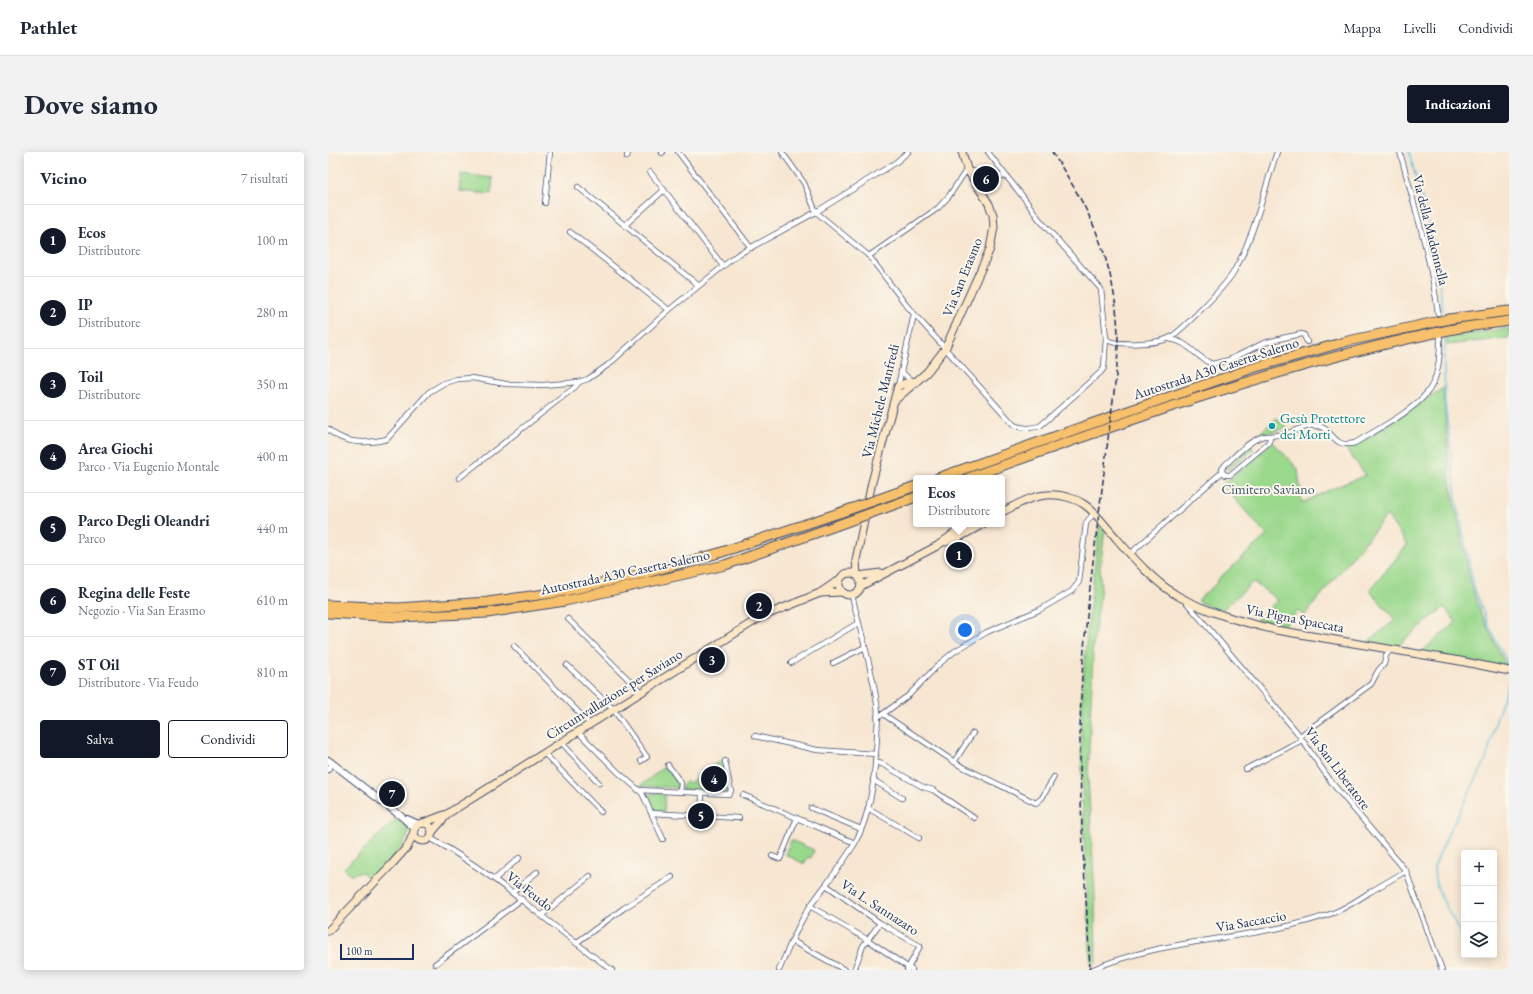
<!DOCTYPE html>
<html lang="it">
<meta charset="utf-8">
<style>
body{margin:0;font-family:"EB Garamond",serif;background:#f2f2f3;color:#1f2937}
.controls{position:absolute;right:12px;bottom:12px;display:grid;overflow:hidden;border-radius:4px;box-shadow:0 2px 10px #0003}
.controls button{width:36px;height:36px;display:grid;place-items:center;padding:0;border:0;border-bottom:1px solid #e0e1e3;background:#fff;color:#1f2937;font:20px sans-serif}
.scale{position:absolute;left:12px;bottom:10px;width:74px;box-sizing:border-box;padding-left:4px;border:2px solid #1b2f5e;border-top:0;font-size:11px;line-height:14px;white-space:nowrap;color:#1b2f5e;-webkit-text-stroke:3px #fbf7ec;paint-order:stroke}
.you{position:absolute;left:637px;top:478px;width:14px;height:14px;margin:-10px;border:3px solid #fff;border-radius:50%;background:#1a73e8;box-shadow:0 0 0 6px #1a73e833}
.badge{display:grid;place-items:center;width:26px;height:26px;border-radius:50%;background:#111827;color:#fff;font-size:13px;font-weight:700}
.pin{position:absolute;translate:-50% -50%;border:2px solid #fff;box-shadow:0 1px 4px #0006}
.popup{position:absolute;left:585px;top:323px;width:92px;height:52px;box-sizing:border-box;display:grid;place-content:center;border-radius:4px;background:#fff;filter:drop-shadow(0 1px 3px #0005);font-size:13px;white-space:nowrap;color:#747a83}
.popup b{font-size:15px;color:#1f2937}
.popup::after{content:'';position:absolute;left:50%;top:100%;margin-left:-8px;border:8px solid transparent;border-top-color:#fff}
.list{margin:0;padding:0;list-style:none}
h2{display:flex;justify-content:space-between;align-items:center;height:52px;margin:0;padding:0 16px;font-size:17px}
h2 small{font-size:13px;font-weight:400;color:#747a83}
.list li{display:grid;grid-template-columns:26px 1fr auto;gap:12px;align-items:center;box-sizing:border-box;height:72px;padding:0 16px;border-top:1px solid #e0e1e3}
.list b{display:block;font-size:15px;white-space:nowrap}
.list p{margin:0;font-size:13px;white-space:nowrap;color:#747a83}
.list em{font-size:13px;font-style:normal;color:#747a83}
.actions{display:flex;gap:8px;padding:12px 16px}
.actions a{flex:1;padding:9px 0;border:1px solid #111827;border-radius:4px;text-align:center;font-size:14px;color:#111827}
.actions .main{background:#111827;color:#fff}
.icon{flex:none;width:22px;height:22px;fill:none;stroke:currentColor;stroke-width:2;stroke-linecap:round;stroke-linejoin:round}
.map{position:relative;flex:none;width:1181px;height:818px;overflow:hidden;border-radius:4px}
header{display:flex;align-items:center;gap:24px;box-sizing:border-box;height:56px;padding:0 20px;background:#fff;border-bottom:1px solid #e0e1e3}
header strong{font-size:19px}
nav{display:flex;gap:22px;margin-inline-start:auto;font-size:14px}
.intro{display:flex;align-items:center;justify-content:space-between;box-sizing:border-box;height:96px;padding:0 24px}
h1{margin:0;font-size:28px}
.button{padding:10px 18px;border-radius:4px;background:#111827;color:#fff;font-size:14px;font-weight:700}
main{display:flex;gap:24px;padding:0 24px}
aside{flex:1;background:#fff;border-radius:4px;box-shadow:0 2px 10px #0003}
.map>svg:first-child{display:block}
.green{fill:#9ad88c;stroke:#5a8475}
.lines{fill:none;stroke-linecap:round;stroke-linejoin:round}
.stream{stroke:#5bbfd9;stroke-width:1.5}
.minor-casing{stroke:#3c4a6f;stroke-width:6}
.tertiary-casing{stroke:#3c4a6f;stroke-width:8}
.secondary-casing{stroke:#3c4a6f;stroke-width:9}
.motorway-casing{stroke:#3c4a6f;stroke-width:11}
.minor{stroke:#fff;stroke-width:4.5}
.tertiary{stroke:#fff;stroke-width:6}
.secondary{stroke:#fce6c4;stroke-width:7}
.motorway{stroke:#f7c06c;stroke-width:9}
.rail{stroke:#1b2f5e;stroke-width:1.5;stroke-dasharray:6 3;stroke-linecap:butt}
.motorway-bridge-casing{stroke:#3c4a6f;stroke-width:11;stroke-linecap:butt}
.motorway-bridge{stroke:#f7c06c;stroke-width:9}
.culture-dot{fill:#0f9aa8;stroke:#fbf7ec;stroke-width:1.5}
.labels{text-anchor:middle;stroke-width:4;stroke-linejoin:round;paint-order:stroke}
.street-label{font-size:14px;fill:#1b2f5e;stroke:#fbf7ec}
.culture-label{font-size:14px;fill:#0d838f;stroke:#fbf7ec;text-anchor:start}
.park-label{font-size:14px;fill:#3b596a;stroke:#fbf7ec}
</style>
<header>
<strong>Pathlet</strong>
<nav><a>Mappa</a><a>Livelli</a><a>Condividi</a></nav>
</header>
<div class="intro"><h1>Dove siamo</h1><a class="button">Indicazioni</a></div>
<main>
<aside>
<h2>Vicino<small>7 risultati</small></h2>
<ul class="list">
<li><span class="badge">1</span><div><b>Ecos</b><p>Distributore</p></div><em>100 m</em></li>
<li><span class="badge">2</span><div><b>IP</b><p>Distributore</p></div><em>280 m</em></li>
<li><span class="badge">3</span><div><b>Toil</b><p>Distributore</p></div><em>350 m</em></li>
<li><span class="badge">4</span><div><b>Area Giochi</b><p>Parco · Via Eugenio Montale</p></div><em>400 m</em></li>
<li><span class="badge">5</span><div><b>Parco Degli Oleandri</b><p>Parco</p></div><em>440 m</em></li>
<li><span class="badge">6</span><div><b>Regina delle Feste</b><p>Negozio · Via San Erasmo</p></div><em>610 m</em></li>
<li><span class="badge">7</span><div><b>ST Oil</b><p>Distributore · Via Feudo</p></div><em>810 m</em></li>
</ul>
<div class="actions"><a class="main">Salva</a><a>Condividi</a></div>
</aside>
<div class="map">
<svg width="1181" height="818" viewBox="0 0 1181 818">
<rect width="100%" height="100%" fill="#fbf7ec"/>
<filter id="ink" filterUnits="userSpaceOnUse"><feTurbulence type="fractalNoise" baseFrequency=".025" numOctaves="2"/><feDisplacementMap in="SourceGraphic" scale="8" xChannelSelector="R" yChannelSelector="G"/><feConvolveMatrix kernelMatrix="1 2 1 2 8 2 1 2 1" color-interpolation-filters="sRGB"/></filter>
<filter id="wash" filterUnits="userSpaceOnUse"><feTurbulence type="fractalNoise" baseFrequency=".012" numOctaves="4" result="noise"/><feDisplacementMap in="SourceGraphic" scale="16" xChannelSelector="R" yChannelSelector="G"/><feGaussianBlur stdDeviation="0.9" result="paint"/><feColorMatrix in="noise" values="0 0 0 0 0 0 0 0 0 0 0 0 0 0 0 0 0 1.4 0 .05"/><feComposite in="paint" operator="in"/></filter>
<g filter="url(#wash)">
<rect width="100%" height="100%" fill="#f7e6d1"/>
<g class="green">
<polygon points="133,22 165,26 163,42 131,39"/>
<polygon points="1181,176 1181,186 1119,193 1119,185"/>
<polygon points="1115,236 1122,329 1143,432 1153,462 1177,512 1178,516 1093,500 1128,470 1116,455 1067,496 1039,490 1067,468 1042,438 1079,393 1059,363 976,464 970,459 957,473 928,468 950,448 925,430 892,460 871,450 871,447 889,431 888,429 939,383 894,333 945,290 970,317 974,351 1003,337 1038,323 1016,295 1029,292 1036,289"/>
<polygon points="948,266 960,275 934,283 931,282"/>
<polygon points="922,295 925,296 925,298 900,318 899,316"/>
<path d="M772 371 777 377 772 417 773 436 764 502 765 503 760 625 767 745 768 811 763 815C759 735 753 655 753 576 754 507 764 439 772 371Z"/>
<polygon points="394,608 400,640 353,637 354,634 359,629 361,631"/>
<polygon points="337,614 350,631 350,636 312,634"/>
<polygon points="323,641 337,642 336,660 325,658 320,645"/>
<path d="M68 667C72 670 78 673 80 677 85 689 50 720 42 728L34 720 27 721 24 724 16 716Z"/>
<polygon points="463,688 486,698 483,706 480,705 476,712 457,702"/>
</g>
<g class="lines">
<g class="stream">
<polyline points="1081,0 1106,92 1115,159"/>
<polyline points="1117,186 1116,214 1117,250 1128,346 1146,435 1160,473 1178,508 1180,516"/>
<polyline points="1136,788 1112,743 1107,728 1106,715 1120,682 1158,608 1169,565 1181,529"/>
</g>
</g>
</g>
<g filter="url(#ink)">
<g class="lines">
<defs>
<g id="minor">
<polyline points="350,0 423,96"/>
<path d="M454 0 476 31 488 60 541 104 579 154 686 273C695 277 702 277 712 274L773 220 776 216 778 186"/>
<polyline points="660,0 679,25"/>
<path d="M1072 0C1086 53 1103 106 1110 161"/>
<polyline points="334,1 335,0"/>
<polyline points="299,5 300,0"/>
<path d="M640 19 661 21 679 25 696 46 711 67 773 137 778 186 781 189C792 193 830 192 841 186 853 180 898 133 905 121 927 84 935 40 949 0"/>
<polyline points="322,20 395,114"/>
<polyline points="250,35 370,133"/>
<polyline points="217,51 222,0"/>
<polyline points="297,73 336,38"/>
<polyline points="242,80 341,158"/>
<polyline points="541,104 610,56 621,44 639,17"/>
<path d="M841 187C861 189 867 205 884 212L901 208 936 191 959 185 974 182 976 183 979 190"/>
<polyline points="573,219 583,229"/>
<polyline points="570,234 586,162"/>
<path d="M0 277C16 292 39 292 59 287L101 240 116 231 129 227 144 226 178 232 215 233 251 230 260 227 280 213 341 158 409 103 488 60 567 11 580 0"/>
<path d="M894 320V317L897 313C907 304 927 282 941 284"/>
<polyline points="131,326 247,235 251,230"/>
<path d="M802 402 894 320 898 323H902L940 291 942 287 941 284C947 283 954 283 960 281 969 278 980 272 990 274 1006 277 1004 297 1027 291 1048 278 1082 261 1098 242 1111 227 1112 205 1112 186"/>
<polyline points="859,451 968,579 1004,631 1078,719 1114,818"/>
<polyline points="240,467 313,540"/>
<polyline points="186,494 262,572"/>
<polyline points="463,511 530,471"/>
<polyline points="505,511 537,495"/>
<polyline points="239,513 285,557 319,605 313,609"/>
<polyline points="555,562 631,613 708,651 714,646 726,625"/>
<polyline points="549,565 555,562 581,543 611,512 627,499 659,480 711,458 744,439 751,430 758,371 766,361"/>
<polyline points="250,580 290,620 314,641 335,687"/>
<polyline points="427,584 489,598 548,602"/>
<polyline points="972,584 1043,532 1050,519 1056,512 1058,503 1064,497"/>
<polyline points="233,590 271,631"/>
<polyline points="216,601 273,660"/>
<polyline points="547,610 554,612 595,635 605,638 646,666"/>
<polyline points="626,610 645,581"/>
<polyline points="340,613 353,631 352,640"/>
<polyline points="918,617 974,588"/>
<polyline points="0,618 4,611"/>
<polyline points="545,628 574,646"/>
<polyline points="310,638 401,642 403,639 397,609"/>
<polyline points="415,643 527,691"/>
<polyline points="483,656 533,677"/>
<polyline points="540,656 591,686"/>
<polyline points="323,661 411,666"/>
<polyline points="373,664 374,641"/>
<path d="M102 686C168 722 223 774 284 818"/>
<polyline points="444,704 452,707 469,666"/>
<polyline points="167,727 191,706"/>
<polyline points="498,733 552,771 592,794 579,818"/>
<polyline points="185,740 209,720"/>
<polyline points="482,754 540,788 584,818"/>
<polyline points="214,763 262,724"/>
<polyline points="464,789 517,818"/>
<polyline points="248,791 296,756 344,725"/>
<polyline points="107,812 194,747"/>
<path d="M451 818C461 796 469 773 483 753 498 732 514 713 527 691 544 660 547 621 549 585 549 575 551 563 549 552 544 515 532 479 524 443"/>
<polyline points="526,818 535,794 552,771"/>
<path d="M763 818C839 784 926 790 1005 761 1018 756 1030 748 1042 740 1054 733 1066 726 1078 719"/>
</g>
<g id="tertiary">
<polyline points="0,608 74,665 87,677"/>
<polyline points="79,667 90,672"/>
</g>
<g id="secondary">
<polyline points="567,248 599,220 617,197 662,97 666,75 665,63 661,52 639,17 634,0"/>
<path d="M674 360C688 353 703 344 719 343 732 342 747 346 757 353 767 360 774 370 782 379 803 403 823 428 850 444 880 461 915 470 948 478L1132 509 1181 519"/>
<polyline points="618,390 628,387 655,372"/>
<circle cx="522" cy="432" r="11"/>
<polyline points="529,423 528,408 544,330 570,234 583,229 588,230"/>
<polyline points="530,424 553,421"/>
<polyline points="533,434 609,394 628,380 644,372"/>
<polyline points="492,441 514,440"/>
<polyline points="95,671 119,662 433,465 492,441 511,428"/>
<circle cx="95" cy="680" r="9"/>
<polyline points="104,680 118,664"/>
<polyline points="0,779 64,712 80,694 86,680"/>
</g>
<g id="motorway">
<polyline points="610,326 751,276 925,216 1020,189 1121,167 1181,159"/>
<path d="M640 326C798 269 957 211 1121 178 1141 174 1161 172 1181 169"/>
<polyline points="565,342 588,334"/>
<polyline points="568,352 588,345"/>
<polyline points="0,453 69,456 160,450 232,440 318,421 391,401 514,360"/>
<polyline points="0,461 70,465 159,461 237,449 397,413 507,374"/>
</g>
</defs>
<use href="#minor" class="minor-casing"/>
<use href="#tertiary" class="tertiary-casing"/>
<use href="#secondary" class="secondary-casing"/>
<use href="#motorway" class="motorway-casing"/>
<use href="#minor" class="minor"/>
<use href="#tertiary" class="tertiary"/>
<use href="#secondary" class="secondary"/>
<use href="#motorway" class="motorway"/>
<path class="rail" d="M724 0C746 34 767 69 778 108 788 141 792 178 789 212 787 237 783 262 780 287 771 366 759 445 754 525 748 622 757 721 762 818"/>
<defs>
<g id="motorway-bridge">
<polyline points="514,360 565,342"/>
<polyline points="507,374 568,352"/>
</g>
</defs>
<use href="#motorway-bridge" class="motorway-bridge-casing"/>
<use href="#motorway-bridge" class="motorway-bridge"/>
</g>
</g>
<circle class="culture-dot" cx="944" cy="274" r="4"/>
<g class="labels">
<g class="street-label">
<text transform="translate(1103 78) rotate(76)" y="5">Via della Madonnella</text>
<text transform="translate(634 125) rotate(-68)" y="5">Via San Erasmo</text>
<text transform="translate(888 216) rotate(-18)" y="5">Autostrada A30 Caserta-Salerno</text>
<text transform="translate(552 249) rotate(-76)" y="5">Via Michele Manfredi</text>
<text transform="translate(297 420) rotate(-12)" y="5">Autostrada A30 Caserta-Salerno</text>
<text transform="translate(967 466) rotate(11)" y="5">Via Pigna Spaccata</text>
<text transform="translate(286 542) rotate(-32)" y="5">Circumvallazione per Saviano</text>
<text transform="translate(1010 616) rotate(53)" y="5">Via San Liberatore</text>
<text transform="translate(202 739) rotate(38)" y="5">Via Feudo</text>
<text transform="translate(552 755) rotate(33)" y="5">Via L. Sannazaro</text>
<text transform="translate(923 769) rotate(-10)" y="5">Via Saccaccio</text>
</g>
<g class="culture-label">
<text x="952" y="271">Gesù Protettore<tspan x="952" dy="16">dei Morti</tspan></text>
</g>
<g class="park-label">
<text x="940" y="342">Cimitero Saviano</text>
</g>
</g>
</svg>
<div class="controls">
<button>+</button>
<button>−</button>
<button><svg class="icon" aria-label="layers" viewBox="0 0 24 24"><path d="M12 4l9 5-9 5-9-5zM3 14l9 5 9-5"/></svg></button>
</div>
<div class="scale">100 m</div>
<div class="you"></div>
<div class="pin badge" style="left:631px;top:403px">1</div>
<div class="popup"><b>Ecos</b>Distributore</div>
<div class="pin badge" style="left:431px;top:454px">2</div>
<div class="pin badge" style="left:384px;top:508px">3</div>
<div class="pin badge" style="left:386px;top:627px">4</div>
<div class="pin badge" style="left:373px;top:664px">5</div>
<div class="pin badge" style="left:658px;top:27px">6</div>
<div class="pin badge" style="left:64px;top:642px">7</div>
</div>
</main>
